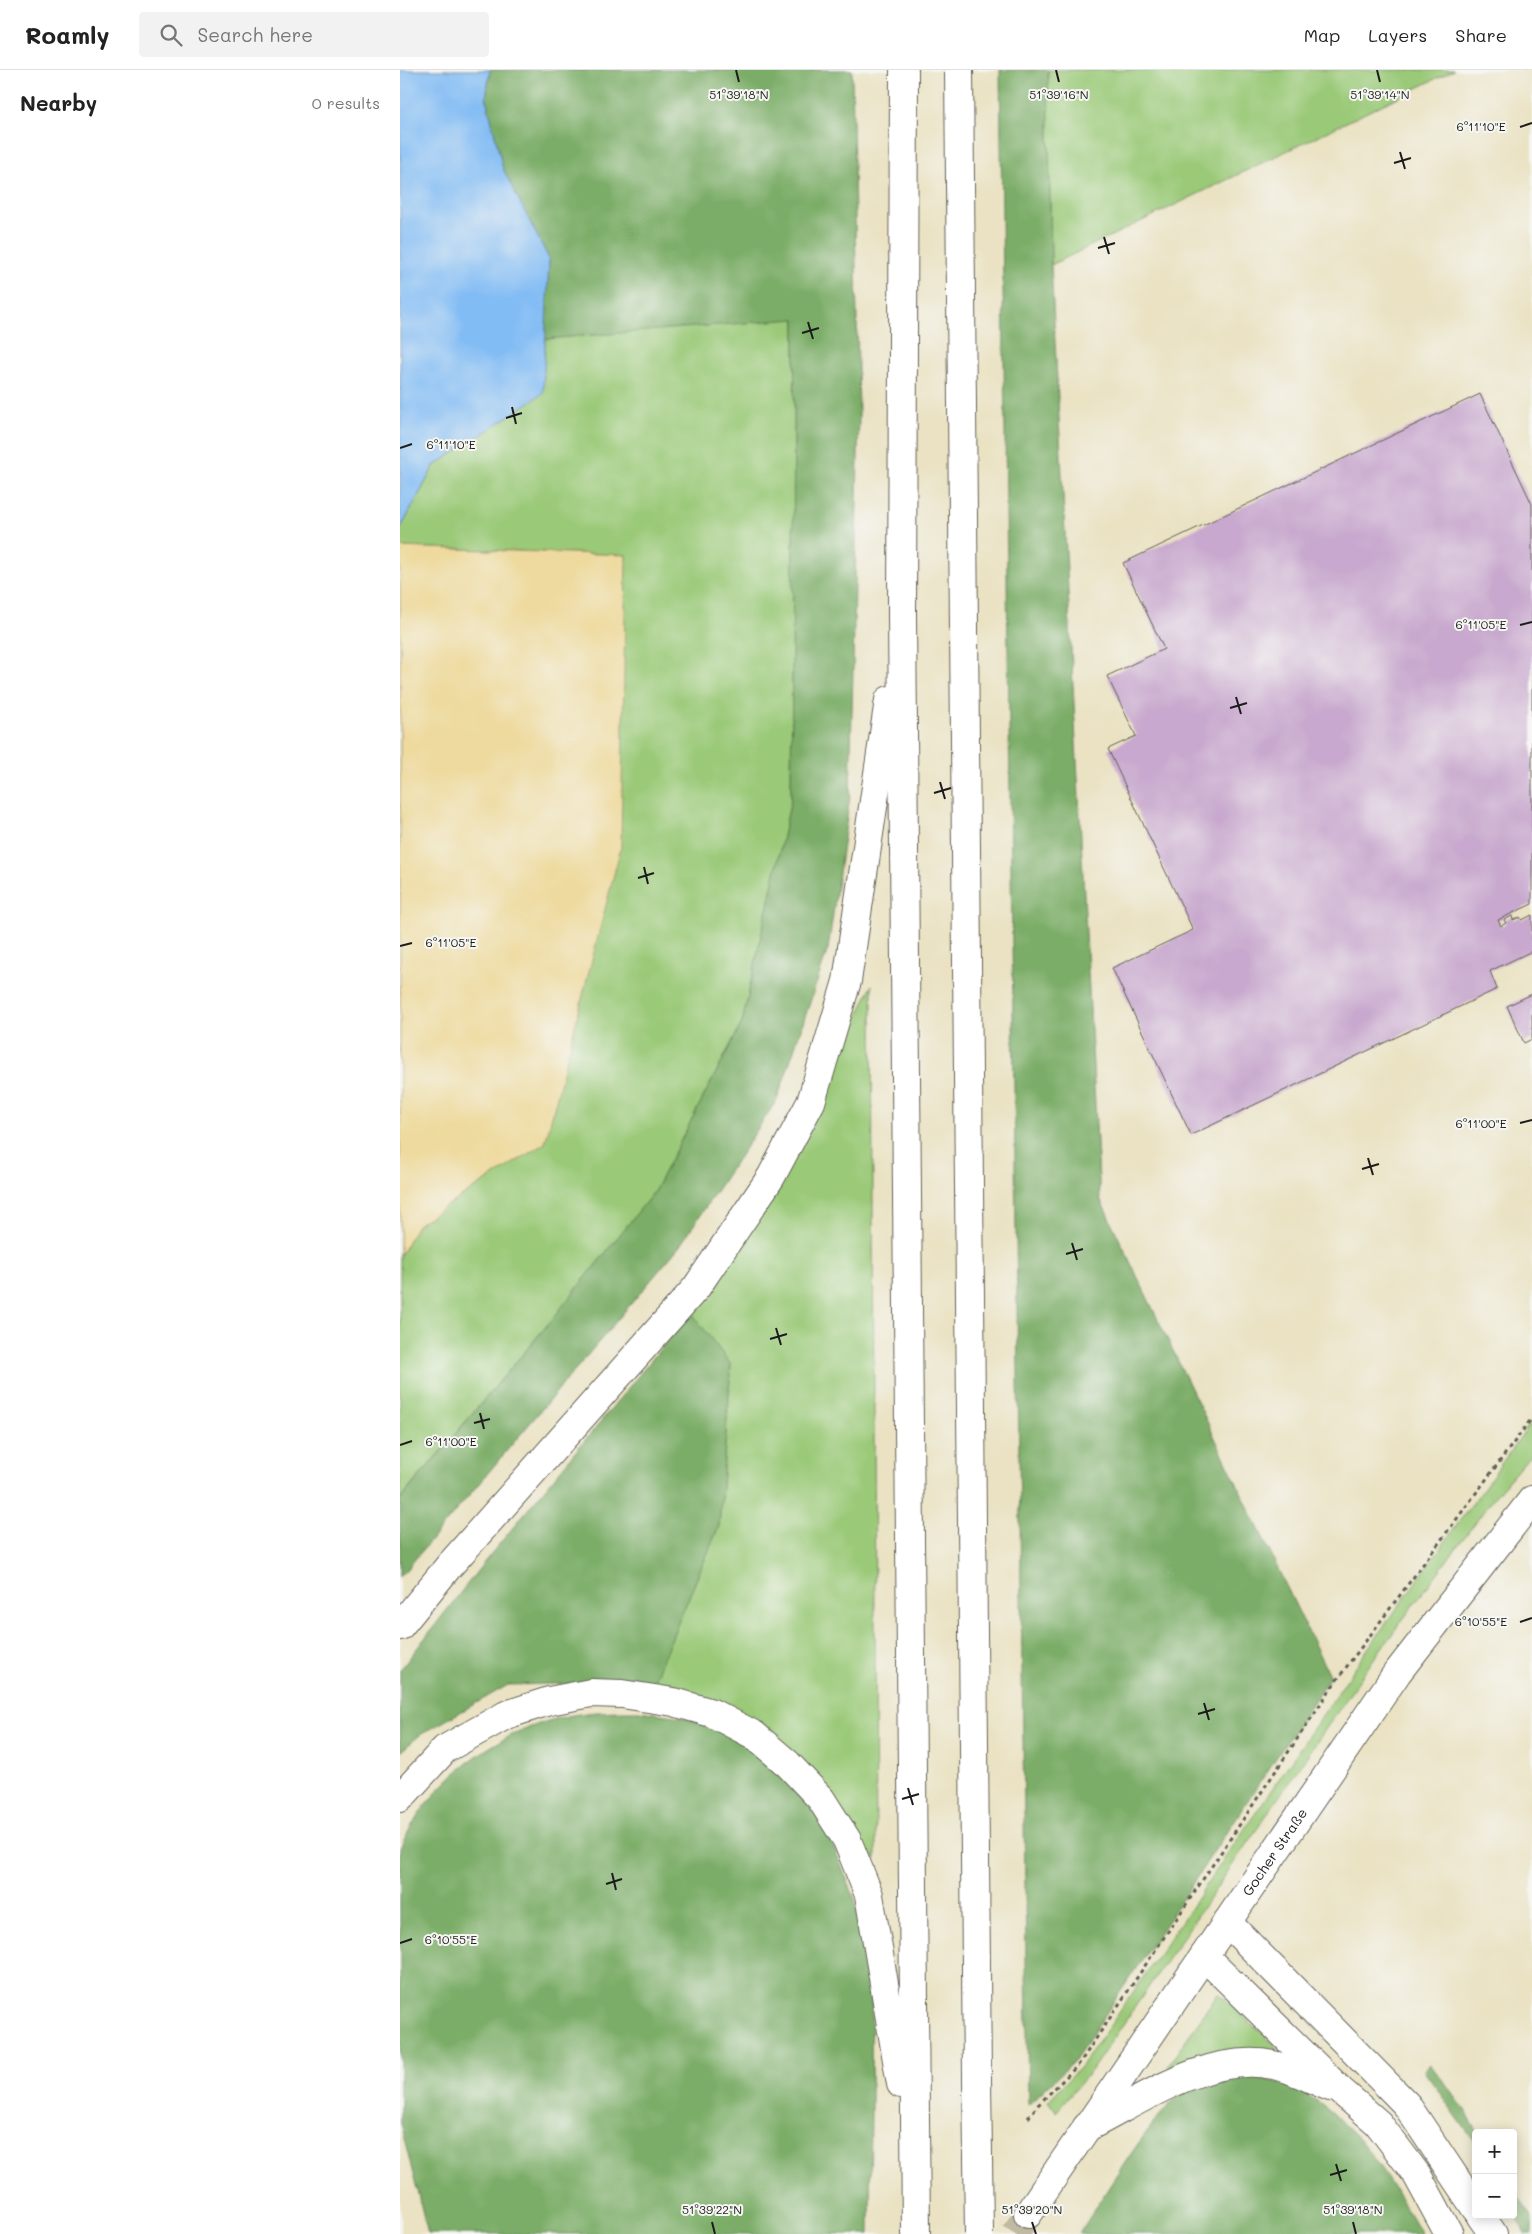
<!DOCTYPE html>
<meta charset="utf-8">
<style>
body{margin:0;font-family:Mali,sans-serif;background:#f2f2f2;color:#222}
.controls{position:absolute;right:15px;bottom:15px;display:grid;overflow:hidden;border-radius:5px;box-shadow:0 2px 12px #0003}
.controls button{width:45px;height:45px;display:grid;place-items:center;padding:0;border:0;border-bottom:1px solid #e0e0e0;background:#fff;color:#222;font:25px sans-serif}
.list{margin:0;padding:0;list-style:none}
h2{display:flex;justify-content:space-between;align-items:center;height:65px;margin:0;padding:0 20px;font-size:21px}
h2 small{font-size:16px;font-weight:400;color:#767676}
.icon{flex:none;width:28px;height:28px;fill:none;stroke:currentColor;stroke-width:2;stroke-linecap:round;stroke-linejoin:round}
.map{position:relative;flex:none;width:1132px;height:2164px;overflow:hidden}
header{display:flex;align-items:center;gap:30px;box-sizing:border-box;height:70px;padding:0 25px;background:#fff;border-bottom:1px solid #e0e0e0}
header strong{font-size:24px}
nav{display:flex;gap:28px;margin-inline-start:auto;font-size:18px}
.search{width:350px;height:45px;background:#f2f2f2;display:flex;align-items:center;gap:12px;box-sizing:border-box;padding:0 18px;border-radius:5px;color:#767676;font-size:19px}
main{display:flex}
aside{flex:1;background:#fff}
.map>svg:first-child{display:block}
.green{fill:#9ac977;stroke:#5b724a}
.forest{fill:#7bad68;stroke:#4c6442}
.sand{fill:#eeda9e;stroke:#857b5d}
.water{fill:#82bcf4;stroke:#4f6c88}
.building{fill:#c8a8ce}
.lines{fill:none;stroke-linecap:round;stroke-linejoin:round}
.primary-tunnel{stroke:#c1baa2;stroke-width:28;stroke-dasharray:28 14;stroke-linecap:butt}
.primary-casing{stroke:#646156;stroke-width:30}
.highway-casing{stroke:#646156;stroke-width:30}
.path{stroke:#646156;stroke-width:3;stroke-dasharray:4 4;stroke-linecap:butt}
.primary{stroke:#fff;stroke-width:28}
.highway{stroke:#fff;stroke-width:28}
.highway-bridge-casing{stroke:#646156;stroke-width:30;stroke-linecap:butt}
.highway-bridge{stroke:#fff;stroke-width:28}
.ticks{fill:none;stroke:#1c1c1c;stroke-width:2}
.labels{text-anchor:middle;stroke-width:4;stroke-linejoin:round;paint-order:stroke}
.street-label{font-size:14px;fill:#1c1c1c;stroke:#f6f6f2}
.ticks-label{font-size:12px;text-anchor:middle;fill:#1c1c1c;stroke:#f6f6f2;stroke-width:4;stroke-linejoin:round;paint-order:stroke}
</style>
<header>
<strong>Roamly</strong>
<div class="search"><svg class="icon" aria-label="search" viewBox="0 0 24 24"><circle cx="10" cy="10" r="6"/><path d="M15 15l6 6"/></svg>Search here</div>
<nav><a>Map</a><a>Layers</a><a>Share</a></nav>
</header>
<main>
<aside>
<h2>Nearby<small>0 results</small></h2>
<ul class="list">
</ul>
</aside>
<div class="map">
<svg width="1132" height="2164" viewBox="0 0 1132 2164">
<rect width="100%" height="100%" fill="#f6f6f2"/>
<filter id="ink" filterUnits="userSpaceOnUse"><feTurbulence type="fractalNoise" baseFrequency=".02" numOctaves="2"/><feDisplacementMap in="SourceGraphic" scale="10" xChannelSelector="R" yChannelSelector="G"/><feConvolveMatrix kernelMatrix="1 2 1 2 8 2 1 2 1" color-interpolation-filters="sRGB"/></filter>
<filter id="wash" filterUnits="userSpaceOnUse"><feTurbulence type="fractalNoise" baseFrequency=".0096" numOctaves="4" result="noise"/><feDisplacementMap in="SourceGraphic" scale="20" xChannelSelector="R" yChannelSelector="G"/><feGaussianBlur stdDeviation="1.12" result="paint"/><feColorMatrix in="noise" values="0 0 0 0 0 0 0 0 0 0 0 0 0 0 0 0 0 1.4 0 .05"/><feComposite in="paint" operator="in"/></filter>
<g filter="url(#wash)">
<rect width="100%" height="100%" fill="#eae2c3"/>
<g class="green">
<polygon points="648,0 1054,0 651,195"/>
<polygon points="395,248 391,730 342,953 254,1122 154,1247 0,1429 0,1186 17,1155 145,1073 226,485 0,477 0,460 34,396 142,323 145,269"/>
<polygon points="472,915 476,1789 470,1784 423,1713 362,1653 285,1621 253,1612 319,1456 331,1296 291,1242 401,1068"/>
<polygon points="1132,1351 1132,1383 1095,1426 975,1587 691,2001 656,2042 648,2031 680,1997 712,1953 969,1577"/>
<path d="M818 1923 876 1976 875 1983C838 1979 806 1982 772 1999L768 1996Z"/>
</g>
<g class="forest">
<polygon points="90,0 452,0 459,345 450,726 428,879 377,1030 279,1177 0,1507 0,1430 154,1247 254,1122 342,953 391,730 395,249 145,269 149,189 103,99 86,28"/>
<polygon points="600,0 648,0 651,195 700,1129 930,1607 675,1990 628,2035"/>
<polygon points="291,1242 331,1295 319,1456 253,1612 108,1615 20,1665 0,1682 0,1600 86,1490"/>
<path d="M239 1641 282 1647 324 1661 364 1687 394 1715 417 1747 435 1780 454 1827 472 1903 470 2164H28L0 2053V1778C30 1712 93 1663 163 1647 188 1641 214 1641 239 1641Z"/>
<polygon points="1030,1994 1063,2037 1079,2063 1076,2063 1076,2074 1024,2001"/>
<path d="M849 2007C870 2010 892 2015 911 2027 957 2055 995 2117 1021 2164H679C701 2131 754 2040 785 2022 803 2012 829 2009 849 2007Z"/>
<polygon points="1113,2118 1132,2148 1132,2164 1125,2164 1113,2142"/>
</g>
<polygon class="sand" points="0,477 226,485 221,777 145,1073 17,1155 0,1186"/>
<polygon class="water" points="0,0 90,0 86,28 103,99 149,189 143,323 34,396 0,460"/>
<g id="blocks">
<g class="building">
<polygon points="1080,324 1132,434 1132,834 1098,850 1101,856 1106,853 1104,850 1112,846 1113,850 1120,847 1122,850 1132,845 1132,881 1090,901 1097,919 791,1065 712,898 793,860 708,679 736,666 707,606 764,579 723,493"/>
<polygon points="1132,924 1132,969 1124,973 1107,936"/>
</g>
</g>
</g>
<g filter="url(#ink)">
<use href="#blocks" fill-opacity="0" stroke="#646156" stroke-width="1"/>
<g class="lines">
<polyline class="primary-tunnel" points="615,2164 628,2144"/>
<defs>
<g id="primary">
<path id="s1" d="M628 2144 997 1603 1132 1430"/>
</g>
<g id="highway">
<polyline points="504,0 502,545 516,2164"/>
<polyline points="559,0 577,2009"/>
<polyline points="0,1556 49,1496 296,1218 371,1107 411,1032 447,911 489,630"/>
<polyline points="0,1728 45,1679 106,1645 149,1631 191,1623 222,1624 274,1632 312,1643 354,1665 388,1694 421,1729 447,1770 469,1825 501,2014"/>
<polyline points="827,1852 1006,2034 1076,2139"/>
<polyline points="804,1886 941,2021 978,2053 1017,2105 1049,2164"/>
<path d="M686 2058C742 2030 808 1982 873 1995 892 1998 912 2010 930 2017"/>
<polyline points="1080,2145 1093,2164"/>
</g>
</defs>
<use href="#primary" class="primary-casing"/>
<use href="#highway" class="highway-casing"/>
<polyline class="path" points="628,2048 638,2035 679,1994 936,1611 1132,1348"/>
<use href="#primary" class="primary"/>
<use href="#highway" class="highway"/>
<defs>
<polyline id="highway-bridge" points="577,2009 579,2164"/>
</defs>
<use href="#highway-bridge" class="highway-bridge-casing"/>
<use href="#highway-bridge" class="highway-bridge"/>
</g>
</g>
<path class="ticks" d="M336 0 339 12M656 0 659 12M977 0 980 12M1120 57 1132 53M1000 82 1005 99M994 93 1011 88M704 167 709 184M698 178 715 173M408 252 413 269M402 263 419 258M112 337 116 354M106 348 122 343M0 378 12 374M1120 555 1132 552M836 627 841 644M830 638 847 633M540 712 545 729M534 723 551 718M244 797 248 814M238 808 254 803M0 876 12 873M1120 1053 1132 1050M968 1088 973 1105M962 1099 979 1094M672 1173 677 1190M666 1184 683 1179M376 1258 381 1275M370 1269 387 1264M80 1343 84 1359M74 1353 90 1349M0 1375 12 1371M1120 1552 1132 1548M804 1633 809 1650M798 1644 815 1639M508 1718 513 1735M502 1729 519 1724M212 1803 216 1820M206 1814 222 1809M0 1873 12 1869M936 2094 941 2111M930 2105 947 2100M312 2152 315 2164M632 2152 636 2164M953 2152 956 2164"/>
<g class="labels">
<g class="street-label">
<text dy="5" stroke="none"><textPath href="#s1" startOffset="438">Gocher Straße</textPath></text>
</g>
</g>
<g class="ticks-label">
<text x="339" y="29">51°39'18"N</text>
<text x="659" y="29">51°39'16"N</text>
<text x="980" y="29">51°39'14"N</text>
<text x="1081" y="61">6°11'10"E</text>
<text x="51" y="379">6°11'10"E</text>
<text x="1081" y="559">6°11'05"E</text>
<text x="51" y="877">6°11'05"E</text>
<text x="1081" y="1058">6°11'00"E</text>
<text x="51" y="1376">6°11'00"E</text>
<text x="1081" y="1556">6°10'55"E</text>
<text x="51" y="1874">6°10'55"E</text>
<text x="312" y="2144">51°39'22"N</text>
<text x="632" y="2144">51°39'20"N</text>
<text x="953" y="2144">51°39'18"N</text>
</g>
</svg>
<div class="controls">
<button>+</button>
<button>−</button>
</div>
</div>
</main>
